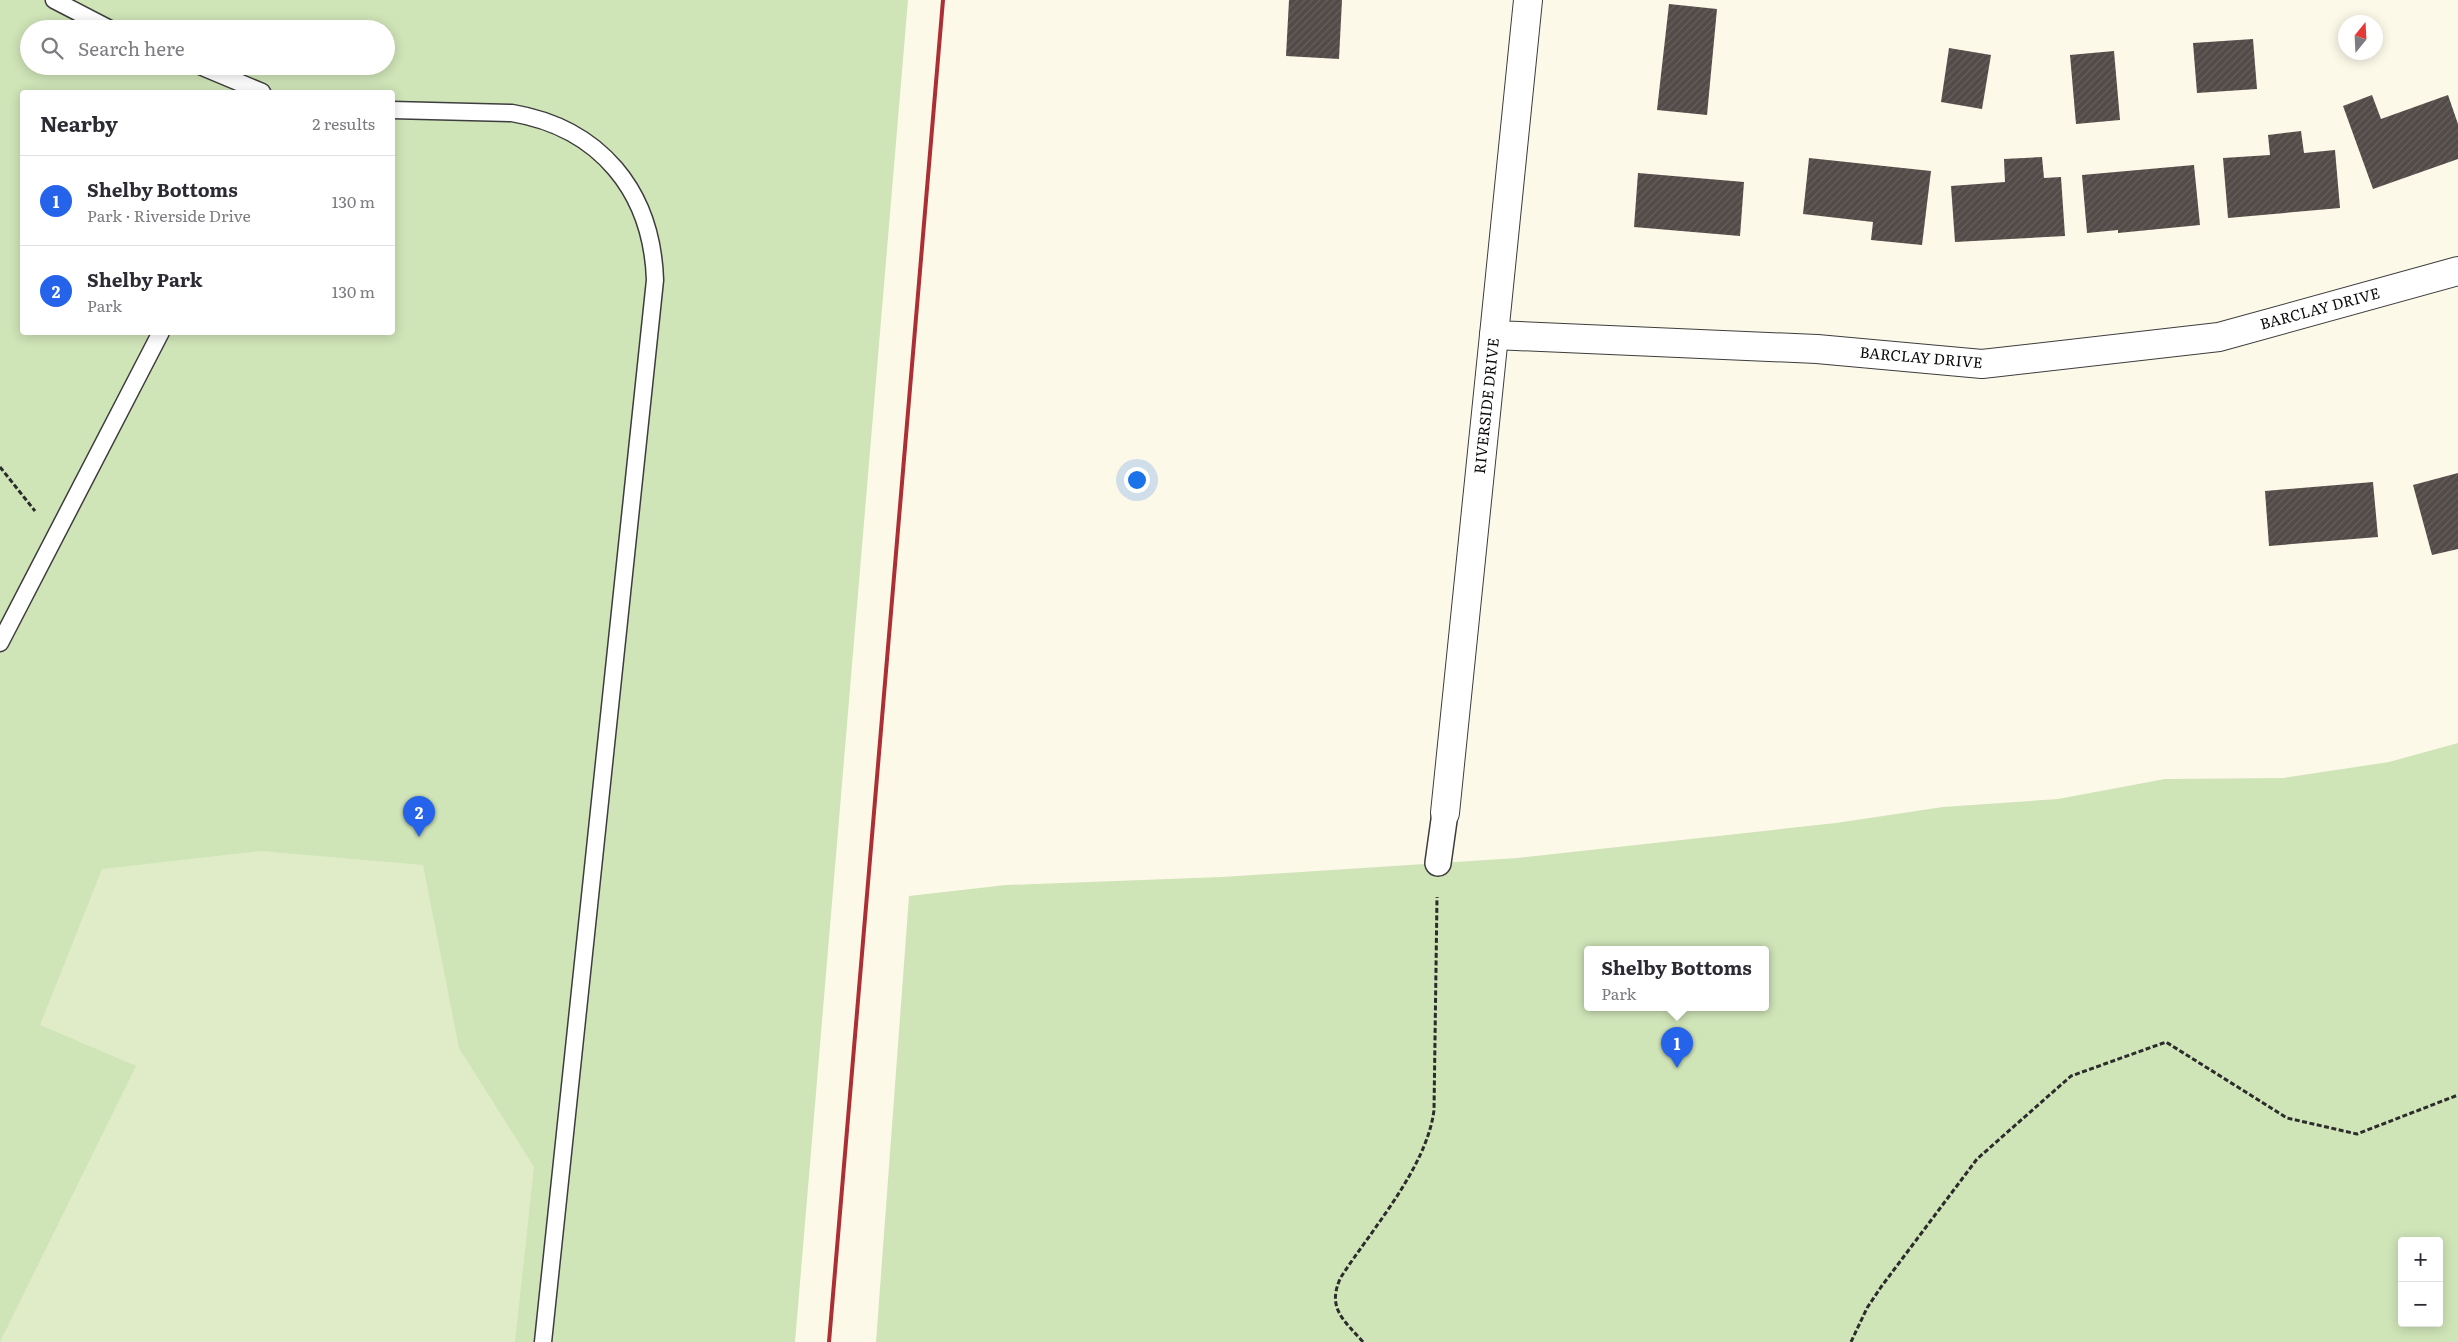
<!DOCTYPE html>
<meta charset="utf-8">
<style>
body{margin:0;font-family:Literata,serif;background:#f2f2f3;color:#2b2b33}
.controls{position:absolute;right:15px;bottom:15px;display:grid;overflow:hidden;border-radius:5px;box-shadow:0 2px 12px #0003}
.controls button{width:45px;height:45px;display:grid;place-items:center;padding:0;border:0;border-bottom:1px solid #e1e1e2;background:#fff;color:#2b2b33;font:25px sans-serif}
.compass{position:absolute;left:2338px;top:15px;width:45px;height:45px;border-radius:50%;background:#fff;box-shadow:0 2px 12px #0003;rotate:18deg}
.you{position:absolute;left:1136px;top:479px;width:18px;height:18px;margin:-12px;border:4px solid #fff;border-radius:50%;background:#1a73e8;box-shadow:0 0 0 8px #1a73e833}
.badge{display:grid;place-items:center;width:32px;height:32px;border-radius:50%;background:#2563eb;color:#fff;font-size:16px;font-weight:700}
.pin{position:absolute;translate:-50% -41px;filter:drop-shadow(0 1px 2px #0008)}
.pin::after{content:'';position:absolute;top:26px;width:18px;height:15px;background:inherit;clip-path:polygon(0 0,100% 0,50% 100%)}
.popup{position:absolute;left:1584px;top:946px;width:185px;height:65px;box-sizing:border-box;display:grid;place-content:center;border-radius:5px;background:#fff;filter:drop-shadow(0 1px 4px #0005);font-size:16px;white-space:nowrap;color:#7c7c81}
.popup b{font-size:19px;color:#2b2b33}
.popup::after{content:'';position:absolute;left:50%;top:100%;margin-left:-10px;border:10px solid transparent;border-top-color:#fff}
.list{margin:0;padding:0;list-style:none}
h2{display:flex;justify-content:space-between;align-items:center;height:65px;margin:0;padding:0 20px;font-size:21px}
h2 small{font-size:16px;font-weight:400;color:#7c7c81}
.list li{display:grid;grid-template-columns:32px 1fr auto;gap:15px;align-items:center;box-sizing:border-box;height:90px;padding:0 20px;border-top:1px solid #e1e1e2}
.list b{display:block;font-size:19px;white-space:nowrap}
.list p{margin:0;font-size:16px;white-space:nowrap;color:#7c7c81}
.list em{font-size:16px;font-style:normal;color:#7c7c81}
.icon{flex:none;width:28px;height:28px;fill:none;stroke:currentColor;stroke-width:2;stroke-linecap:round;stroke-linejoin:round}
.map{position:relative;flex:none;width:2458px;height:1342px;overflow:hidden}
.search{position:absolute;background:#fff;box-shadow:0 2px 12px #0003;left:20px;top:20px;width:375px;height:55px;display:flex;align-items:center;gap:12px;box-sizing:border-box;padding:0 18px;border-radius:28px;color:#7c7c81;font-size:19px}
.panel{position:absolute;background:#fff;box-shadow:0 2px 12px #0003;left:20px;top:90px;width:375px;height:245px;border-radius:5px}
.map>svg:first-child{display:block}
.park{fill:#cfe4b7;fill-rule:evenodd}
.pitch{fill:#e0ecc8}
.building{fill:url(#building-hatch)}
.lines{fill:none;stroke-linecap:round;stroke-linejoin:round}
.service-casing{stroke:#3d3d3d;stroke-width:19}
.pedestrian-casing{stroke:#3d3d3d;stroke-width:28}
.minor-casing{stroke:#3d3d3d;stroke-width:30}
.tertiary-casing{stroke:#3d3d3d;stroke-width:30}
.path{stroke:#2c2c2c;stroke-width:3;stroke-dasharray:5 2.5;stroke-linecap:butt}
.service{stroke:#fff;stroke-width:16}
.pedestrian{stroke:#fff;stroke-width:25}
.minor{stroke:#fff;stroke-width:28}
.tertiary{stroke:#fff;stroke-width:28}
.rail{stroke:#ad2f36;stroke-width:4}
.labels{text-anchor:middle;stroke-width:5;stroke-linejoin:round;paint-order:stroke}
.street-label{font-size:15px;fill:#0a0a0a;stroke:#fff}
</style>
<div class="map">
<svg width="2458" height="1342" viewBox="0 0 2458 1342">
<defs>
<pattern id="building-hatch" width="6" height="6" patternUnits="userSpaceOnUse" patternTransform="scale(1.25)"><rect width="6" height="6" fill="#524b48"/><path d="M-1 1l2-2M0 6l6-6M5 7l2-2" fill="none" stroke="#66605e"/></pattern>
</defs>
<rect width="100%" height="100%" fill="#fdf9e9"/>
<g class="park">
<path d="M0 0H908L795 1342H0ZM29 29H386V66H29ZM22 92H392V332H22Z"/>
<path d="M2458 743V1342H876L909 896 1006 885 1222 877 1517 858 1836 823 1943 807 2058 799 2165 779 2283 778 2389 762ZM1588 949H1766V1007H1588ZM2402 1241H2439V1323H2402Z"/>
</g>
<polygon class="pitch" points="261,851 423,865 459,1048 534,1167 515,1342 0,1342 136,1066 40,1025 102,869"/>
<g class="building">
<polygon points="1289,0 1342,0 1339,59 1286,56"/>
<polygon points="1669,4 1717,9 1707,115 1657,110"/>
<polygon points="2253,39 2257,89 2197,93 2193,43"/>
<polygon points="1949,48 1991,55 1982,109 1941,102"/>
<polygon points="2114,51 2120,120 2076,124 2070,55"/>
<polygon points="2372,95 2381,119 2448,95 2458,124 2458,159 2373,189 2343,106"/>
<polygon points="2301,131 2304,153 2335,150 2340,208 2228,218 2223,158 2270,155 2268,135"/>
<polygon points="2042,157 2044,178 2061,177 2065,236 1955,242 1951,186 2005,182 2004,159"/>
<polygon points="1809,158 1931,171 1922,245 1871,240 1873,222 1803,214"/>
<polygon points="2194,165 2200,225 2118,233 2118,230 2087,233 2082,175"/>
<polygon points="1638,173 1744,182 1740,236 1634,227"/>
<polygon points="2458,473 2458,549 2432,555 2413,485"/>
<polygon points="2373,482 2378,537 2269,546 2265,491"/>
</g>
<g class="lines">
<defs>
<g id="service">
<polyline points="54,0 110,29"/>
<polyline points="200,66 262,92"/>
<path d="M392 110 512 113C600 128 652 191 655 280L543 1342"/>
<polyline points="0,643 161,332"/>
</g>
<polyline id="pedestrian" points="1438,863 1445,813"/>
<polyline id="minor" points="1445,813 1494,335"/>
<polyline id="tertiary" points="1528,0 1494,335 1817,349 1982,364 2219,337 2458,271"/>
</defs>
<use href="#service" class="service-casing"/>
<use href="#pedestrian" class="pedestrian-casing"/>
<use href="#minor" class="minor-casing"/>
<use href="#tertiary" class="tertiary-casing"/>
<g class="path">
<polyline points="0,467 35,511"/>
<path d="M1363 1342C1344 1320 1326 1308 1341 1277 1372 1229 1427 1167 1434 1110L1437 897"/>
<polyline points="1851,1342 1867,1308 1881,1287 1977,1159 2071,1076 2166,1042 2287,1118 2357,1134 2458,1095"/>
</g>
<use href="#service" class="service"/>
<use href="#pedestrian" class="pedestrian"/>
<use href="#minor" class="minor"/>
<use href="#tertiary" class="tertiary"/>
<polyline class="rail" points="829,1342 943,0"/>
</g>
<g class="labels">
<g class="street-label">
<text transform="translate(2320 309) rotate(-15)" y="5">BARCLAY DRIVE</text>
<text transform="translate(1921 358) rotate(5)" y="5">BARCLAY DRIVE</text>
<text transform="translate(1487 406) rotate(-84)" y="5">RIVERSIDE DRIVE</text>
</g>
</g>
</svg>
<div class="controls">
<button>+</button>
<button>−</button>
</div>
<svg class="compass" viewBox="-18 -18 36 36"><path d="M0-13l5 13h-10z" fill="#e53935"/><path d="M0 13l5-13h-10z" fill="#7c7c81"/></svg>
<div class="you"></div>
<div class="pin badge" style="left:1677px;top:1068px">1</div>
<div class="popup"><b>Shelby Bottoms</b>Park</div>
<div class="pin badge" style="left:419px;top:837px">2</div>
<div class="search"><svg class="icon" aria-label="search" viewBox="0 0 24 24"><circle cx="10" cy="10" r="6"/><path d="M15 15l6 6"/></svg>Search here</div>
<section class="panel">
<h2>Nearby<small>2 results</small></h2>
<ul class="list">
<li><span class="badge">1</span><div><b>Shelby Bottoms</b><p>Park · Riverside Drive</p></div><em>130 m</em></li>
<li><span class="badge">2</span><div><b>Shelby Park</b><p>Park</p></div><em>130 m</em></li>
</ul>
</section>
</div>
